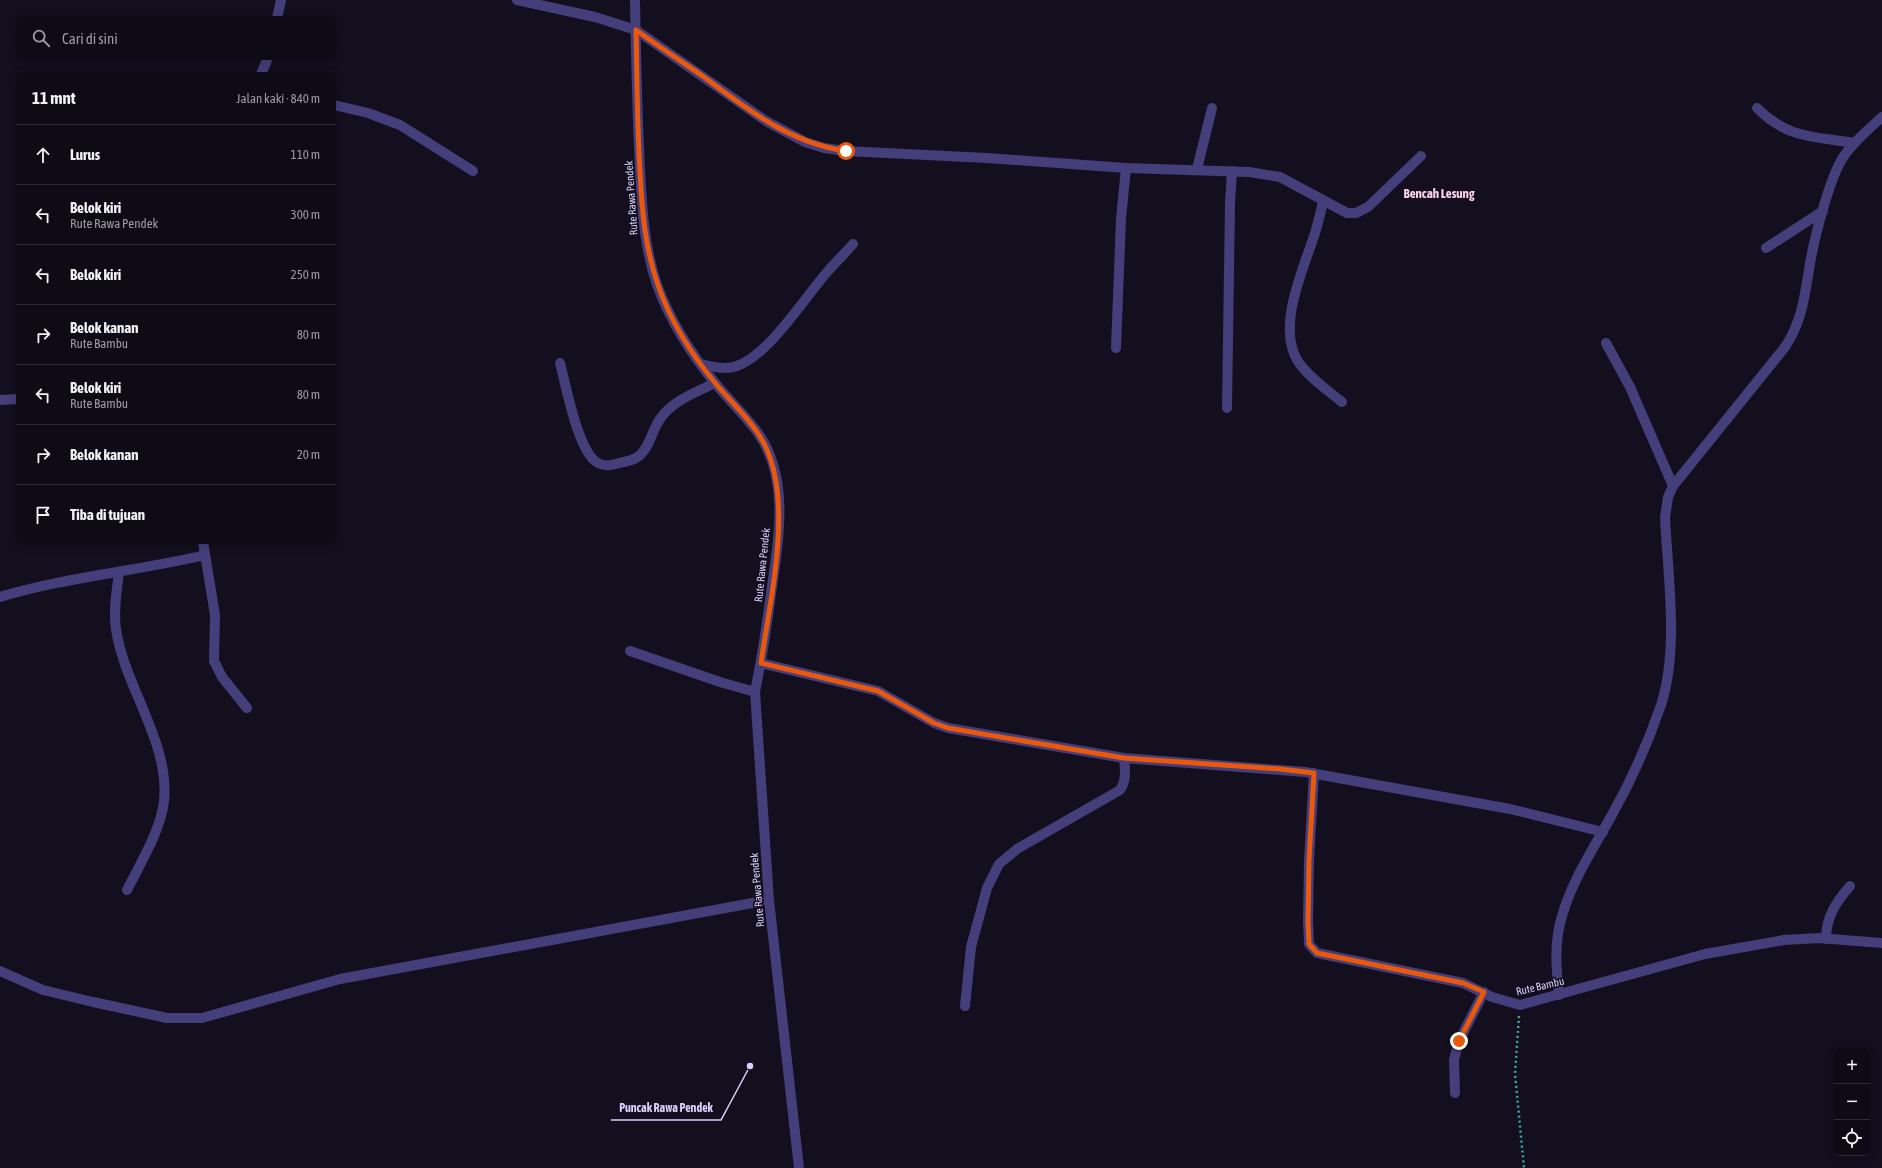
<!DOCTYPE html>
<html lang="id">
<meta charset="utf-8">
<style>
body{margin:0;font-family:"Asap Condensed",sans-serif;background:#171420;color:#f1f3f6}
.controls{position:absolute;right:12px;bottom:12px;display:grid;overflow:hidden;border-radius:6px;box-shadow:0 2px 10px #0003}
.controls button{width:36px;height:36px;display:grid;place-items:center;padding:0;border:0;border-bottom:1px solid #2e2b36;background:#0e0b17;color:#f1f3f6;font:20px sans-serif}
.stop{position:absolute;width:12px;height:12px;margin:-9px;border:3px solid #ea580c;border-radius:50%;background:#fff}
.stop.end{background:#ea580c;border-color:#fff;box-shadow:0 1px 4px #0008}
.list{margin:0;padding:0;list-style:none}
h2{display:flex;justify-content:space-between;align-items:center;height:52px;margin:0;padding:0 16px;font-size:17px}
h2 small{font-size:13px;font-weight:400;color:#9b9ba1}
.list li{display:grid;grid-template-columns:26px 1fr auto;gap:12px;align-items:center;box-sizing:border-box;height:60px;padding:0 16px;border-top:1px solid #2e2b36}
.list b{display:block;font-size:15px;white-space:nowrap}
.list p{margin:0;font-size:13px;white-space:nowrap;color:#9b9ba1}
.list em{font-size:13px;font-style:normal;color:#9b9ba1}
.icon{flex:none;width:22px;height:22px;fill:none;stroke:currentColor;stroke-width:2;stroke-linecap:round;stroke-linejoin:round}
.map{position:relative;flex:none;width:1882px;height:1168px;overflow:hidden}
.search{position:absolute;background:#0e0b17;box-shadow:0 2px 10px #0003;left:16px;top:16px;width:320px;height:44px;display:flex;align-items:center;gap:10px;box-sizing:border-box;padding:0 14px;border-radius:6px;color:#9b9ba1;font-size:15px}
.panel{position:absolute;background:#0e0b17;box-shadow:0 2px 10px #0003;left:16px;top:72px;width:320px;height:472px;border-radius:6px}
.map>svg:first-child{display:block}
.lines{fill:none;stroke-linecap:round;stroke-linejoin:round}
.path{stroke:#38a7a8;stroke-width:2.5;stroke-dasharray:2 3;stroke-linecap:butt}
.minor{stroke:#443e7a;stroke-width:10}
.route{stroke:#ea580c;stroke-width:5}
.labels{text-anchor:middle;stroke-width:3.5;stroke-linejoin:round;paint-order:stroke}
.street-label{font-size:11px;fill:#d8d1fb;stroke:#130f1f}
.quarter-label{font-size:13px;font-weight:bold;fill:#fbd3ea;stroke:#130f1f}
.leader{fill:none;stroke:#d8d1fb;stroke-width:1.5}
.callout-dot{fill:#d8d1fb;stroke:#130f1f;stroke-width:1.5}
.callout-label{font-size:12px;text-anchor:middle;font-weight:bold;fill:#d8d1fb;stroke:#130f1f;stroke-width:3.5;stroke-linejoin:round;paint-order:stroke}
</style>
<div class="map">
<svg width="1882" height="1168" viewBox="0 0 1882 1168">
<rect width="100%" height="100%" fill="#130f1f"/>
<g class="lines">
<polyline class="path" points="1519,1016 1515,1074 1524,1168"/>
<g class="minor">
<polyline points="517,0 595,17 636,30 766,121 805,142 824,148 846,151 987,158 1126,168 1249,172 1280,177 1347,213 1356,213 1368,207 1421,156"/>
<path d="M635 0C636 56 637 113 640 169 642 208 644 247 657 285 670 320 691 354 715 383 729 400 745 415 758 433 792 481 777 547 770 601 766 631 761 662 755 692L769 900 799 1168"/>
<polyline points="277,18 281,0"/>
<polyline points="261,74 268,58"/>
<polyline points="334,105 368,113 400,125 473,171"/>
<path d="M1757 108C1788 139 1813 136 1854 143"/>
<polyline points="1197,169 1212,108"/>
<path d="M1323 201C1321 212 1318 223 1315 233 1304 268 1275 328 1299 363 1310 378 1327 390 1342 402"/>
<polyline points="1766,248 1823,211"/>
<polyline points="1606,343 1630,387 1673,486"/>
<polyline points="1116,348 1121,219 1126,168"/>
<path d="M560 363C566 385 578 453 598 463 605 467 612 465 619 463 625 462 634 460 639 456 650 447 652 430 660 419 672 401 696 392 715 383"/>
<path d="M701 364C713 367 725 370 737 366 770 354 805 297 828 271 836 262 845 253 853 244"/>
<polyline points="0,400 18,399"/>
<polyline points="1227,408 1230,203 1232,171"/>
<polyline points="203,542 215,615 214,661 222,677 247,708"/>
<path d="M119 572C117 590 113 610 116 629 124 686 170 742 164 801 161 830 140 864 127 890"/>
<path d="M0 597C67 577 137 571 205 555"/>
<polyline points="630,651 720,682 755,692"/>
<polyline points="761,663 878,691 934,723 948,728 1124,758 1305,772 1510,809 1603,832"/>
<polyline points="1314,773 1309,860 1308,921 1309,944 1317,953 1463,983 1492,997 1520,1005 1705,954 1784,940 1819,938 1882,943"/>
<path d="M1826 939C1826 917 1836 902 1850 886"/>
<polyline points="0,971 43,990 93,1002 167,1018 202,1018 340,979 769,900"/>
<path d="M1559 995C1556 968 1554 942 1562 916 1572 880 1595 846 1613 813 1632 779 1648 743 1661 705 1679 649 1668 577 1665 518L1668 497 1673 486 1785 347C1804 318 1805 291 1811 258 1816 232 1829 181 1842 159 1852 143 1868 130 1882 117"/>
<path d="M965 1006 971 947 987 888 999 864 1017 849 1120 790C1127 780 1125 769 1124 758"/>
<polyline points="1455,1093 1454,1060 1459,1041 1484,992"/>
</g>
</g>
<g class="lines">
<path class="route" d="M846 151C790 143 748 110 704 77 681 61 658 46 636 30 637 78 637 125 640 172 642 211 645 248 658 285 670 320 692 355 716 384 730 401 747 416 759 435 797 492 770 598 761 663L878 691 934 723 948 728 1124 758 1280 769 1314 773 1309 860 1308 922 1309 944 1317 953 1463 983 1484 992 1459 1041"/>
</g>
<g class="labels">
<g class="street-label">
<text transform="translate(631 198) rotate(-94)" y="4">Rute Rawa Pendek</text>
<text transform="translate(762 565) rotate(-84)" y="4">Rute Rawa Pendek</text>
<text transform="translate(757 890) rotate(-95)" y="4">Rute Rawa Pendek</text>
<text transform="translate(1540 986) rotate(-13)" y="4">Rute Bambu</text>
</g>
<g class="quarter-label">
<text x="1439" y="198">Bencah Lesung</text>
</g>
</g>
<path class="leader" d="M750 1066L721 1120H611"/>
<circle class="callout-dot" cx="750" cy="1066" r="4"/>
<g class="callout-label">
<text x="666" y="1112">Puncak Rawa Pendek</text>
</g>
</svg>
<div class="controls">
<button>+</button>
<button>−</button>
<button><svg class="icon" aria-label="locate" viewBox="0 0 24 24"><circle cx="12" cy="12" r="6"/><path d="M12 2v4M12 18v4M2 12h4M18 12h4"/></svg></button>
</div>
<div class="stop" style="left:846px;top:151px"></div>
<div class="stop end" style="left:1459px;top:1041px"></div>
<div class="search"><svg class="icon" aria-label="search" viewBox="0 0 24 24"><circle cx="10" cy="10" r="6"/><path d="M15 15l6 6"/></svg>Cari di sini</div>
<section class="panel">
<h2>11 mnt<small>Jalan kaki · 840 m</small></h2>
<ul class="list">
<li><svg class="icon" aria-label="ahead" viewBox="0 0 24 24"><path d="M12 20V5M6 11l6-6 6 6"/></svg><div><b>Lurus</b></div><em>110 m</em></li>
<li><svg class="icon" aria-label="left" viewBox="0 0 24 24"><path d="M17 20v-9H6M10 6l-5 5 5 5"/></svg><div><b>Belok kiri</b><p>Rute Rawa Pendek</p></div><em>300 m</em></li>
<li><svg class="icon" aria-label="left" viewBox="0 0 24 24"><path d="M17 20v-9H6M10 6l-5 5 5 5"/></svg><div><b>Belok kiri</b></div><em>250 m</em></li>
<li><svg class="icon" aria-label="right" viewBox="0 0 24 24"><path d="M7 20v-9h11M14 6l5 5-5 5"/></svg><div><b>Belok kanan</b><p>Rute Bambu</p></div><em>80 m</em></li>
<li><svg class="icon" aria-label="left" viewBox="0 0 24 24"><path d="M17 20v-9H6M10 6l-5 5 5 5"/></svg><div><b>Belok kiri</b><p>Rute Bambu</p></div><em>80 m</em></li>
<li><svg class="icon" aria-label="right" viewBox="0 0 24 24"><path d="M7 20v-9h11M14 6l5 5-5 5"/></svg><div><b>Belok kanan</b></div><em>20 m</em></li>
<li><svg class="icon" aria-label="arrive" viewBox="0 0 24 24"><path d="M6 21V4h12l-3 4 3 4H6"/></svg><div><b>Tiba di tujuan</b></div></li>
</ul>
</section>
</div>
